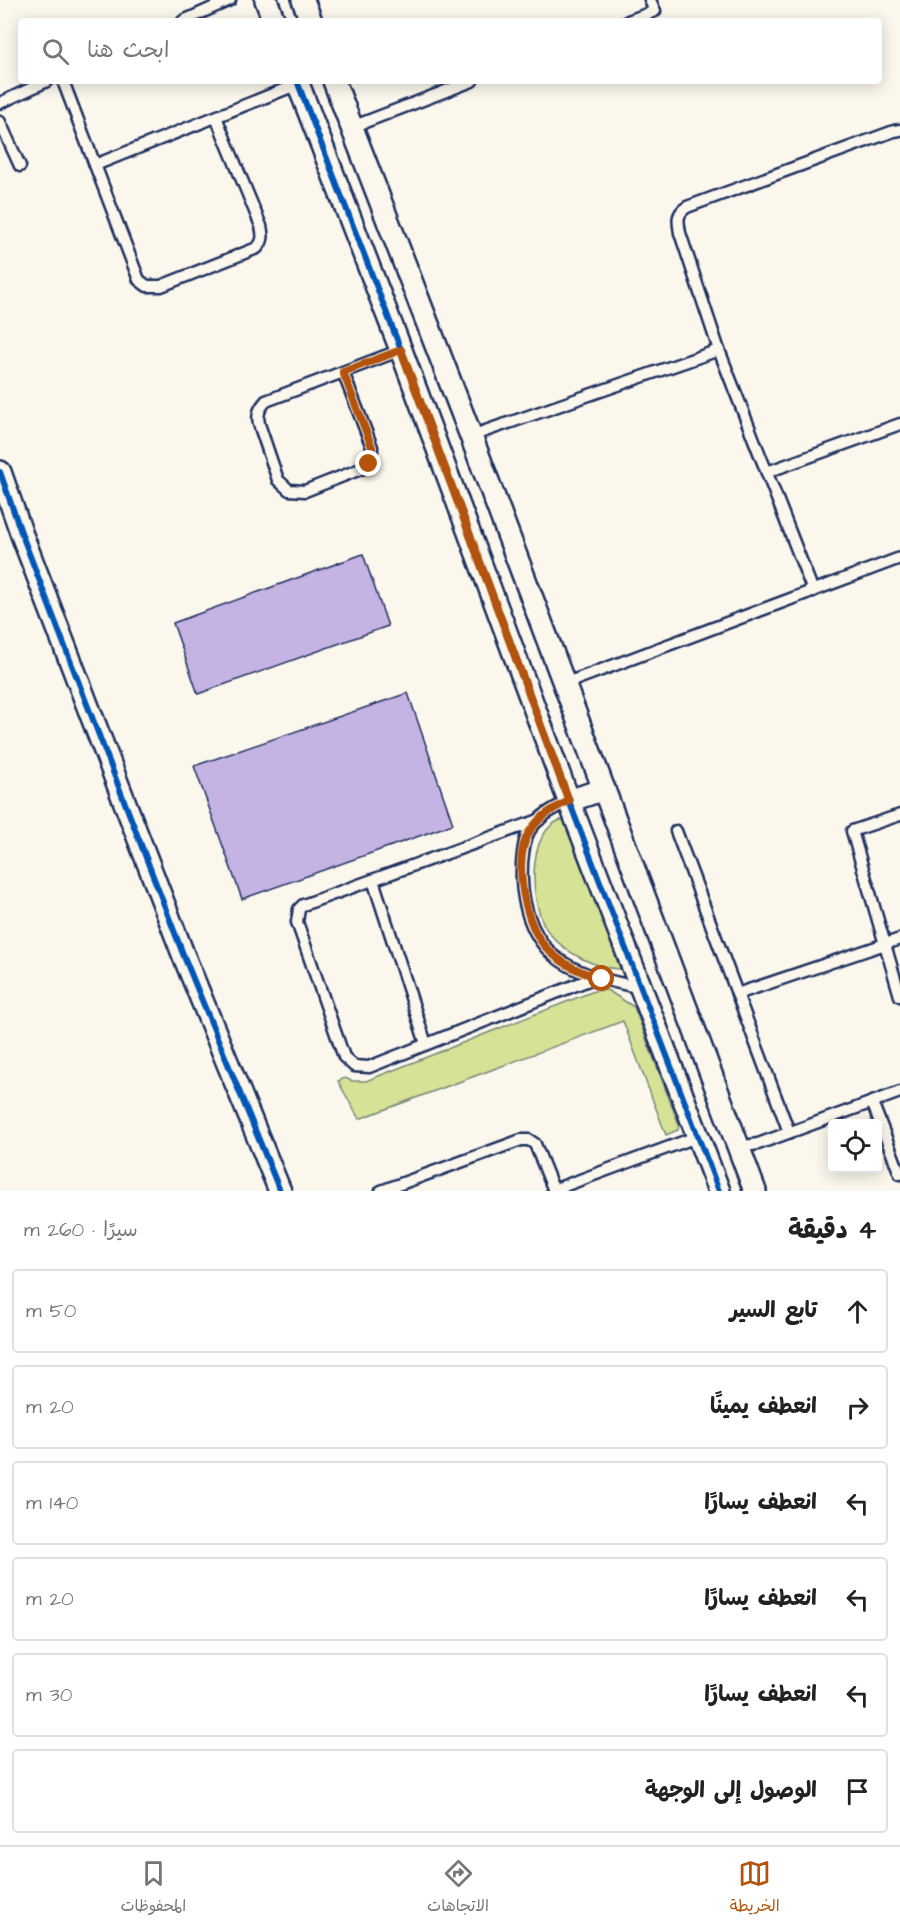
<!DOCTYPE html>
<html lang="ar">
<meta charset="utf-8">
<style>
body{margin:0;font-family:"Architects Daughter","Playpen Sans Arabic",sans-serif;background:#f6f6f6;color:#222;direction:rtl}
.controls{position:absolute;right:18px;bottom:18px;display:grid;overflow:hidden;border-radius:6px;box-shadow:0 3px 15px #0003}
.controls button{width:54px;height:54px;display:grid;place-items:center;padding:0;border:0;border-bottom:2px solid #e0e0e0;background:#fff;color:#222;font:30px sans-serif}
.stop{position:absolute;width:18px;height:18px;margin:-14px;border:4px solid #b45309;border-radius:50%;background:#fff}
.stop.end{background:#b45309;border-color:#fff;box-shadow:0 2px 6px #0008}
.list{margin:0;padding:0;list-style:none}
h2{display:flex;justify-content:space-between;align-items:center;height:78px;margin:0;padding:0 24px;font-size:26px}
h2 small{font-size:20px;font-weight:400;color:#767676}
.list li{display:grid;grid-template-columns:39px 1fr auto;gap:18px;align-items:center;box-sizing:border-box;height:84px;margin:0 12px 12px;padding:0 12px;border:2px solid #e0e0e0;border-radius:6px}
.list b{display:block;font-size:22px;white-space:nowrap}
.list em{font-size:20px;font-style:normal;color:#767676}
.icon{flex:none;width:33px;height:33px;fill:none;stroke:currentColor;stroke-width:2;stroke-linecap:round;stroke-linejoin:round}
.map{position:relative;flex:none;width:900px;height:1191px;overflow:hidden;direction:ltr}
.search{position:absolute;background:#fff;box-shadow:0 3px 15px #0003;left:18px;right:18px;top:18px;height:66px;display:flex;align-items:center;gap:15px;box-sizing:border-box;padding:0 21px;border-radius:6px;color:#767676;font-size:22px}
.sheet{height:654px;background:#fff}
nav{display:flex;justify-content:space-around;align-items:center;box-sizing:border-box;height:84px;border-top:2px solid #e0e0e0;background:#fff;font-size:16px;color:#767676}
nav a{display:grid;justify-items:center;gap:3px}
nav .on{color:#b45309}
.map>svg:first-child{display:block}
.green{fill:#d6e295;stroke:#78887a;stroke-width:1.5}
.building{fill:#c4b3e3;stroke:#1b2f5e;stroke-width:1.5}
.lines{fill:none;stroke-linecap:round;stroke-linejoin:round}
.lane-casing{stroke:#1b2f5e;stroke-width:15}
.street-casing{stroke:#1b2f5e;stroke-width:26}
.lane{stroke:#fbf7ec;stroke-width:10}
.street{stroke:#fbf7ec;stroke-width:21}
.cycleway-casing{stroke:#fbf7ec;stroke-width:10}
.cycleway{stroke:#0057b8;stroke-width:6}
.route{stroke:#b45309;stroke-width:8}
</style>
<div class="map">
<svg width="900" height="1191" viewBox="0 0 900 1191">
<rect width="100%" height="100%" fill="#fbf7ec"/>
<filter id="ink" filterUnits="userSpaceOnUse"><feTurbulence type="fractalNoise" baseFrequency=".0167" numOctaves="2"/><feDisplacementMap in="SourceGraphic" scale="12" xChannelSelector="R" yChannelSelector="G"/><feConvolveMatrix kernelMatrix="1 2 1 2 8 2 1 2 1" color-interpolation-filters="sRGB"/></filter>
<g filter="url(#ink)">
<g class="green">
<path d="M564 819 568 820 622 967 619 969C593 967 567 954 550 934 529 910 524 828 564 819Z"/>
<polygon points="607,990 634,1007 679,1125 678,1130 666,1135 623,1021 359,1119 338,1081 345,1078 352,1081 366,1081 594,991"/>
</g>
<g class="building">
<polygon points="363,554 388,626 198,694 173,623"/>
<polygon points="408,693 453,824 242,899 194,766"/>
</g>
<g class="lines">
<defs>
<g id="lane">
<polyline points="183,21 230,0"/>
<polyline points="628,21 655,11 650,0"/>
<path d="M63 81 139 280 147 286H161L257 248C264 241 263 235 261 226L216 117"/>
<polyline points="0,103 47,81"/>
<polyline points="0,122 20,166"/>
<polyline points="352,127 472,81"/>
<polyline points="95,165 298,84"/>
<path d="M719 350 680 233C678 221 676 214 687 207L894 131 900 130"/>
<path d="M343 372 372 447C372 457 371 462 363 468L305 491 289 490 278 480 259 424C257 414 259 409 266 401L401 350"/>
<polyline points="471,436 719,350 813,591"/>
<polyline points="767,472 900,424"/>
<polyline points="564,684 900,558"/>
<path d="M569 801C554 808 539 816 529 831 524 840 523 852 522 863 520 896 528 933 554 956 579 976 611 981 641 988"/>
<polyline points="900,815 852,831 900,996"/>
<polyline points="539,820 303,905 299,909 297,922 344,1057 354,1066 369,1067 596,977"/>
<polyline points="676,831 789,1132"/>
<polyline points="373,880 426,1044"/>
<polyline points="737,994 900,939"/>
<polyline points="872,1102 900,1174"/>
<polyline points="738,1147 758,1144 900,1092"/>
<polyline points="553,1190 699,1136"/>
<polyline points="381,1191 521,1140 529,1140 535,1144 554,1191"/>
</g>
<g id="street">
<polyline points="266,0 274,21"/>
<polyline points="303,0 311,21"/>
<polyline points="297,81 401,350 569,801 719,1191"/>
<polyline points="334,81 471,436 755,1191"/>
<polyline points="0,472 22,535 183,954 280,1191"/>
<polyline points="569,801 604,789"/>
</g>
</defs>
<use href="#lane" class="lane-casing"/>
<use href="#street" class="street-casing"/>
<use href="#lane" class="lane"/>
<use href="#street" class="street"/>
<defs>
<g id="cycleway">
<polyline points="297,81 401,350 569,801 719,1191"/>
<polyline points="0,472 22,535 183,954 280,1191"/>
</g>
</defs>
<use href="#cycleway" class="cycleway-casing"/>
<use href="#cycleway" class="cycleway"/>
</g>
</g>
<g class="lines" filter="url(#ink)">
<path class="route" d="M369 464 372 457V447L343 372 401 350 569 801C554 808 540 816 530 831 512 857 524 920 543 944 558 963 580 972 602 979"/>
</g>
</svg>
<div class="controls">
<button><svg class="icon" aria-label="locate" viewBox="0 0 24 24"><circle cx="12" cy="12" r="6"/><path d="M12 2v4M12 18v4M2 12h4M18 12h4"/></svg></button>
</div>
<div class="stop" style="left:602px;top:979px"></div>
<div class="stop end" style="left:369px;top:464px"></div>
<div class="search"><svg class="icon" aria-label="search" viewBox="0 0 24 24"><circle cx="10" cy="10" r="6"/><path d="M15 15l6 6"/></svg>ابحث هنا</div>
</div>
<section class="sheet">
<h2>4 دقيقة<small>سيرًا · 260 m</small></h2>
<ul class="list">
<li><svg class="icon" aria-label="ahead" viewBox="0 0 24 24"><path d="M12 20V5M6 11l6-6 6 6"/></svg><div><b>تابع السير</b></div><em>50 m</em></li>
<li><svg class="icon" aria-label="right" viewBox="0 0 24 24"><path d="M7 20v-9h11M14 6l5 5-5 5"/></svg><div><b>انعطف يمينًا</b></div><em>20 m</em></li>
<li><svg class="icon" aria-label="left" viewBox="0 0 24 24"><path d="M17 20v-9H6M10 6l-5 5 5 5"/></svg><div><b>انعطف يسارًا</b></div><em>140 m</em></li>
<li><svg class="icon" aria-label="left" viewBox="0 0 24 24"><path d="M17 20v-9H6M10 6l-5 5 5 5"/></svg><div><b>انعطف يسارًا</b></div><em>20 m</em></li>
<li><svg class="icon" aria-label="left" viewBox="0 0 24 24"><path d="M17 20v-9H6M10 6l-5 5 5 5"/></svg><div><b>انعطف يسارًا</b></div><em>30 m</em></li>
<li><svg class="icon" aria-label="arrive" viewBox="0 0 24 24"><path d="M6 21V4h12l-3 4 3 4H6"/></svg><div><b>الوصول إلى الوجهة</b></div></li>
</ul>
</section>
<nav>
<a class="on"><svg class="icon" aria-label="map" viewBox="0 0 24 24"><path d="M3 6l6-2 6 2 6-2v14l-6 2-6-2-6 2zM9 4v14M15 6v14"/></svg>الخريطة</a>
<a><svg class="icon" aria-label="directions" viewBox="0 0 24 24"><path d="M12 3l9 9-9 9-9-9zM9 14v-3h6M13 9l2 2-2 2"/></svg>الاتجاهات</a>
<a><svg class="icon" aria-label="saved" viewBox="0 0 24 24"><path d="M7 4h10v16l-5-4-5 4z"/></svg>المحفوظات</a>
</nav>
